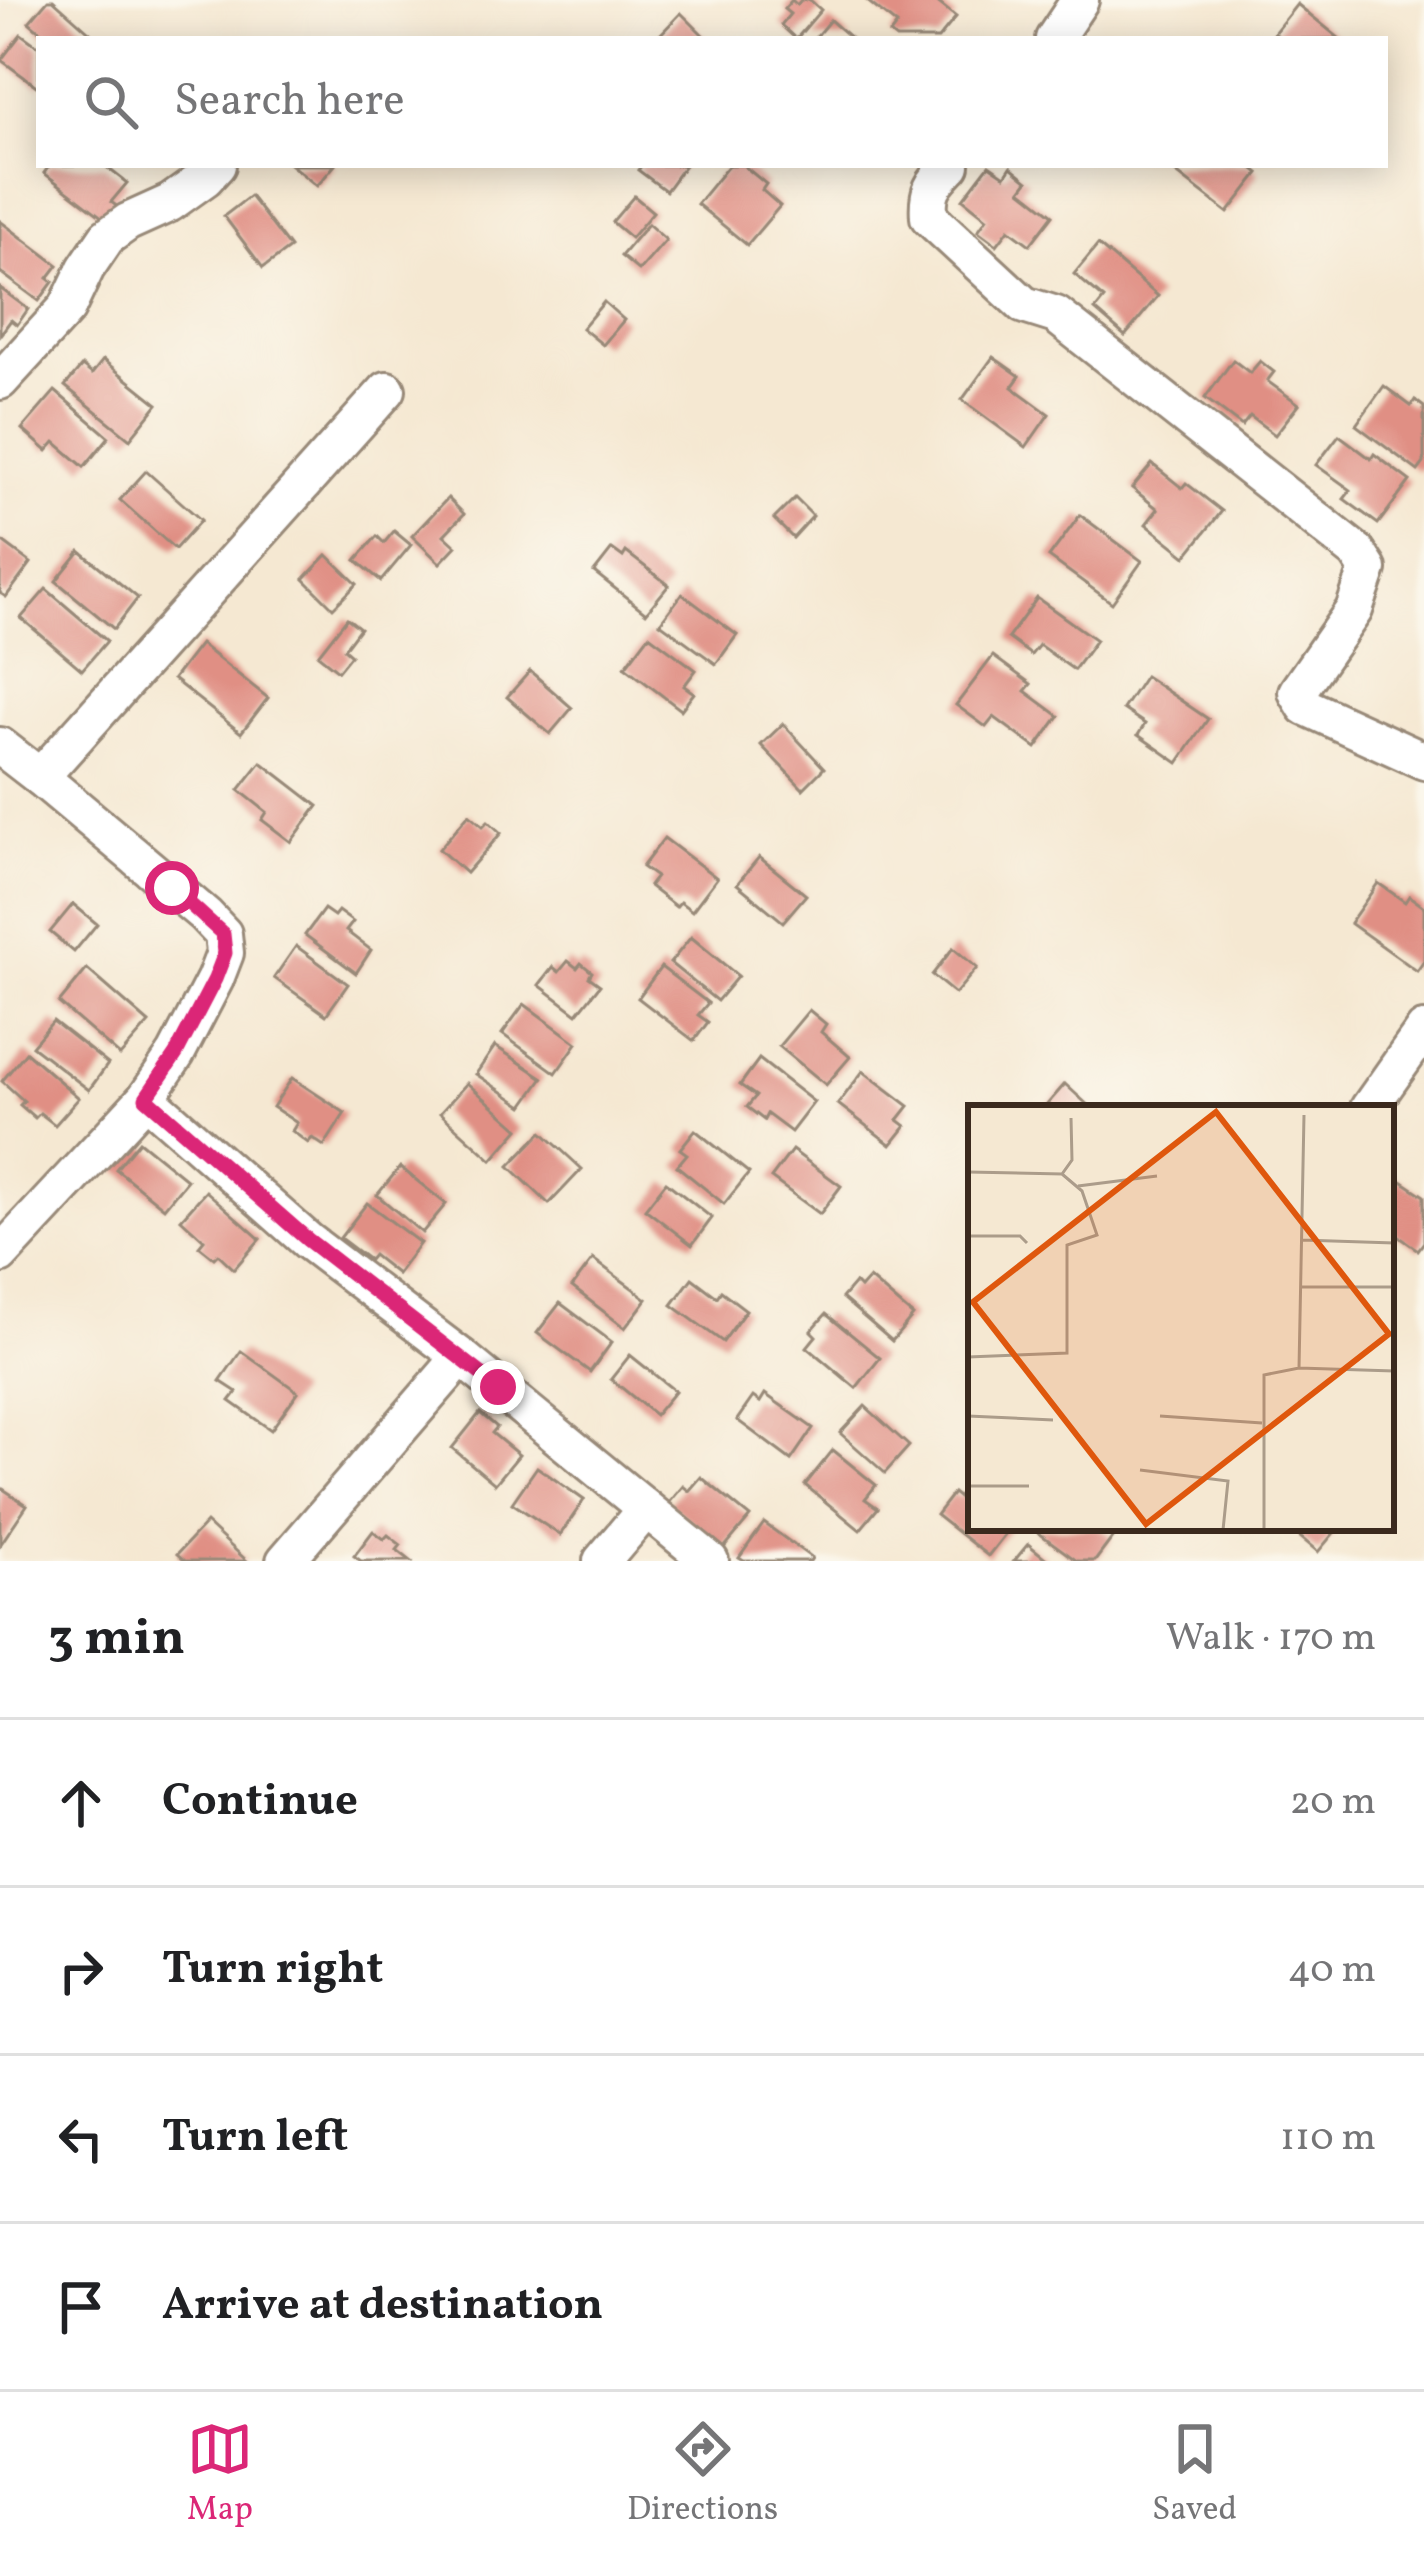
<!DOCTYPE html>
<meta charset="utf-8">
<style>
body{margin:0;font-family:Vollkorn,serif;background:#f6f6f6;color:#202124}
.stop{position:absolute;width:36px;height:36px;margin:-27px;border:9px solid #db2777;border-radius:50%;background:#fff}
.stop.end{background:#db2777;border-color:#fff;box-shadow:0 3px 12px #0008}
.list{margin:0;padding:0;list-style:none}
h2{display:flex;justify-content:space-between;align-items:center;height:156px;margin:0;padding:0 48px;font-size:51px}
h2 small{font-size:39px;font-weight:400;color:#757577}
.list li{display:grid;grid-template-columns:78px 1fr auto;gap:36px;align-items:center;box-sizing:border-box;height:168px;padding:0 48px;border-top:3px solid #e0e0e0}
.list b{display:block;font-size:45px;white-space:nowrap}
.list em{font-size:39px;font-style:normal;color:#757577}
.icon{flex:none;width:66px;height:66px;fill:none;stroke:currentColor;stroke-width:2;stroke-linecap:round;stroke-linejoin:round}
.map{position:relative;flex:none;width:1424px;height:1561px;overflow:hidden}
.search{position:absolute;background:#fff;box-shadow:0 6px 30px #0003;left:36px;right:36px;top:36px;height:132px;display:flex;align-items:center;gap:30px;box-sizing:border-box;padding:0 42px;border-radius:0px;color:#757577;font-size:45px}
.sheet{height:828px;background:#fff}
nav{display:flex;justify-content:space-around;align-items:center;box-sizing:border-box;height:168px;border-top:3px solid #e0e0e0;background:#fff;font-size:33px;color:#757577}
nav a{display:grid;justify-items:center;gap:6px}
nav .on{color:#db2777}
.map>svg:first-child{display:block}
.building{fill:#e08f84}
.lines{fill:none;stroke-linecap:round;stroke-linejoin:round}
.street-casing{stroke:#988978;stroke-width:42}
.street{stroke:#fff;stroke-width:36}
.route{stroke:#db2777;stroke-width:15}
.inset-road{fill:none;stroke:#ab9c8a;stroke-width:3}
.view{fill:#df570d;fill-opacity:0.15;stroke:#df570d;stroke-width:6}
.inset-edge{fill:none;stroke:#3b2a1e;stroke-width:6}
</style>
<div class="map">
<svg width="1424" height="1561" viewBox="0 0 1424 1561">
<rect width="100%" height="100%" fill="#fbf7ec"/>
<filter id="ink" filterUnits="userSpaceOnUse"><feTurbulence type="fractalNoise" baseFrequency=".00833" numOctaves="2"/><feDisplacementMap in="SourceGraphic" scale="24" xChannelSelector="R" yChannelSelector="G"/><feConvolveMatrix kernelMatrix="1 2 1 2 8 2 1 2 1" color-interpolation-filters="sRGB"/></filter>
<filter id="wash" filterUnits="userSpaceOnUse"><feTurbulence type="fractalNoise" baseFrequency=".004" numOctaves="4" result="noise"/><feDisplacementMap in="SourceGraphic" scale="48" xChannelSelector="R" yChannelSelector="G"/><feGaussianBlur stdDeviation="2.7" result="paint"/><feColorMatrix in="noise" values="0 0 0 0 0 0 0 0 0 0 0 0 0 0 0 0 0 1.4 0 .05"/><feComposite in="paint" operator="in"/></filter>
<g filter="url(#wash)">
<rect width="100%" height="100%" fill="#f5e8d2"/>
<g id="blocks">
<g class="building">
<polygon points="48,0 53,0 97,39 49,39 29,22"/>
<polygon points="792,0 797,5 801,0 810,0 821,10 796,39 781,25 790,14 784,9"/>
<polygon points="866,0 935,0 956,17 938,39 896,39 890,34 897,25"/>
<polygon points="1297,4 1340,39 1282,39 1274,33"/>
<polygon points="681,13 707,39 656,39"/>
<polygon points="830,20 852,39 814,39"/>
<polygon points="21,34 39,47 39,88 1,60"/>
<polygon points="50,165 104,165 127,183 111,202 118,207 107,221 44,173"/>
<polygon points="291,165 335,165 317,186"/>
<polygon points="642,165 685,165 666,191 638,170"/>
<polygon points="729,165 743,165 766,184 762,190 780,206 747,245 697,204"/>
<polygon points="989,165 1005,176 1011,167 1028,181 1021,190 1053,215 1030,245 1009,229 997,245 978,231 987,218 963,199"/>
<polygon points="1166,165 1249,165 1259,173 1228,213"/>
<polygon points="250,196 290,248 263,268 224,216"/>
<polygon points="634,196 653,212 631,238 612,222"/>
<polygon points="0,221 58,265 48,278 53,282 39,301 0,272"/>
<polygon points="648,224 666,240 639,271 621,256"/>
<polygon points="1098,245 1158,296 1125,336 1095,310 1104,299 1074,274"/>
<polygon points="0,288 28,309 17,325 11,320 0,335"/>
<polygon points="604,302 624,320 603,345 582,328"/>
<polygon points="993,357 1020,376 1012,387 1049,414 1026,447 962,400"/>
<polygon points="103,360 158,404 130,439 65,386 82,366 92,374"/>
<polygon points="1233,360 1250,373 1260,361 1274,372 1267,381 1299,404 1275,435 1250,416 1242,426 1205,398"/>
<polygon points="1384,386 1411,406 1415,400 1424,407 1424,463 1418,471 1356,425"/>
<polygon points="55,391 109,437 84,467 55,442 47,451 22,429"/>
<polygon points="1339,435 1371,459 1374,454 1410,481 1378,524 1344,499 1351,490 1316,465"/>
<polygon points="1152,464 1182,488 1186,483 1222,511 1186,556 1146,524 1158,509 1132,488"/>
<polygon points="146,471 201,520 175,549 120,500"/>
<polygon points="448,498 464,514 444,535 456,546 440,563 412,536"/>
<polygon points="795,498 813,516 793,538 774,519"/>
<polygon points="1080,515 1142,561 1112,603 1049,557"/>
<polygon points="394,531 411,545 381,581 356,560 377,536 384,543"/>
<polygon points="0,540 31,563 6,597 0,593"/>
<polygon points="612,549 623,557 626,552 669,585 646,613 594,572"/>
<polygon points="80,551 138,598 114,629 56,581"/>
<polygon points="327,555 357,584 333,608 304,579"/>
<polygon points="46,589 107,641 82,670 21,618"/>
<polygon points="682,594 737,635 716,664 660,623"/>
<polygon points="1037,598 1096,640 1074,670 1039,645 1031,655 1008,638"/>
<polygon points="347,618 360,628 344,649 351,655 338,671 318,655"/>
<polygon points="649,635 696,670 684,686 694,693 681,710 625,667"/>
<polygon points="200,644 268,698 241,733 173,679"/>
<polygon points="993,656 1031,684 1025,691 1059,716 1036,748 994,717 986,727 956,705"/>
<polygon points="530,671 572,708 550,734 507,697"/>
<polygon points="1145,676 1208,719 1178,763 1138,735 1145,724 1123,709"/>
<polygon points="783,724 824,768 803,789 761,745"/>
<polygon points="261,762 318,806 291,842 262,820 267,812 239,790"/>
<polygon points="469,814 483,826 488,821 501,833 466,873 439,849"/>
<polygon points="664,838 717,878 692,911 680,902 676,907 649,886 656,877 642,867"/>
<polygon points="759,857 806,895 783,922 737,884"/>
<polygon points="1378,883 1405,902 1409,896 1424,907 1424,961 1417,971 1350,923"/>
<polygon points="73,904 97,924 74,952 50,932"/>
<polygon points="324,909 334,916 338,911 353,922 346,931 371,950 356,973 305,935"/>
<polygon points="691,937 738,976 717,1001 670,963"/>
<polygon points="296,946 348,984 326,1015 274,978"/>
<polygon points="953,948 977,968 955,994 932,975"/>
<polygon points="568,961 577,968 581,963 592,972 589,977 600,985 577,1014 539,985 553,967 559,972"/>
<polygon points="661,967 708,1003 698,1015 708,1022 694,1041 638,998"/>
<polygon points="87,969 149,1023 120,1056 59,1003"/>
<polygon points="524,1004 577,1043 556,1073 502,1034"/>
<polygon points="809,1010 826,1024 821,1032 850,1057 826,1085 779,1046"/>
<polygon points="53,1021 108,1064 89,1090 32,1046"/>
<polygon points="495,1046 543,1078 523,1106 476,1074"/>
<polygon points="26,1052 79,1098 55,1125 40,1113 35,1118 20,1105 24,1101 2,1081"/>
<polygon points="759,1059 814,1102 791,1132 767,1114 764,1120 747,1107 756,1096 740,1085"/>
<polygon points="863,1071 909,1106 898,1120 906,1126 891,1145 838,1104"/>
<polygon points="292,1078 345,1113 324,1146 312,1138 308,1143 292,1131 297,1123 273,1107"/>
<polygon points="467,1083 519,1129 492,1160 440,1113"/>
<polygon points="1065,1084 1091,1108 1044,1108"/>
<polygon points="695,1130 749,1173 724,1204 677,1166 687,1154 680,1149"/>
<polygon points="542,1132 582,1169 549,1204 509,1166"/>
<polygon points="139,1141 187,1180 164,1208 116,1169"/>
<polygon points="792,1150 841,1186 820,1214 771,1178"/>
<polygon points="400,1167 446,1204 422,1233 377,1195"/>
<polygon points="1391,1174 1424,1196 1424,1242 1418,1250 1391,1231"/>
<polygon points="666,1182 712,1218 692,1245 645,1209"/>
<polygon points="206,1191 260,1239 234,1269 218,1254 214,1258 199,1246 204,1240 181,1219"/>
<polygon points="367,1203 420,1243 397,1274 373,1255 369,1260 340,1238"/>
<polygon points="593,1259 647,1299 625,1328 572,1287"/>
<polygon points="692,1278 717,1297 721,1291 746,1310 723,1342 672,1305"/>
<polygon points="869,1278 913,1316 892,1341 842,1298 855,1283 860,1288"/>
<polygon points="560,1303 612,1342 590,1372 537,1333"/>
<polygon points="826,1314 880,1358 856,1388 807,1347 816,1336 811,1331"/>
<polygon points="241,1351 298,1392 271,1430 230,1401 237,1392 220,1381"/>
<polygon points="630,1355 675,1391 655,1415 611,1379"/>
<polygon points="765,1394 813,1428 791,1460 737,1420 753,1397 760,1402"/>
<polygon points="865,1406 909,1446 885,1473 840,1433"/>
<polygon points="480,1413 497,1427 492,1433 519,1455 495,1484 452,1448"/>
<polygon points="833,1450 876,1485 865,1499 878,1508 860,1530 805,1485"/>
<polygon points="537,1467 584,1500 560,1535 512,1503"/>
<polygon points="701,1477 750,1517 723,1549 669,1503 683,1486 689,1491"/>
<polygon points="0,1487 27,1505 0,1545"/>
<polygon points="966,1490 971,1494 971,1528 1010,1528 988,1556 936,1515 953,1493 959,1498"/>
<polygon points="206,1523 247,1561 185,1561 177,1554"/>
<polygon points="764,1523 812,1558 810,1561 744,1561 739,1558"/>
<polygon points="1038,1528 1100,1528 1113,1537 1095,1561 1077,1561 1036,1531"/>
<polygon points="1306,1528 1338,1528 1318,1552 1299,1536"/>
<polygon points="373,1531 384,1539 388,1535 401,1545 397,1550 411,1561 361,1561 354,1556"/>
<polygon points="1028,1544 1049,1561 1014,1561"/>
</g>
</g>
</g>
<g filter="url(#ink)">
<use href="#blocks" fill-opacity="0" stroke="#988978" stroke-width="3"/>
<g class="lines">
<defs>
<g id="street">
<polyline points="1054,39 1080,0"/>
<path d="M951 165C933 184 927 189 929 217L1024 305 1056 315 1357 552 1368 569 1354 610 1297 692 1306 707 1424 761"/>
<polyline points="0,381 67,308 86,268 107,237 128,222 170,203 205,178 217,165"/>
<polyline points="0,746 40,777 205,915 223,934 225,953 215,979 176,1054 146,1098 0,1255"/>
<polyline points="40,777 387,390"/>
<polyline points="146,1098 308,1241 461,1357 710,1561"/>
<polyline points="1369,1108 1424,1030"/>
<polyline points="285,1561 461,1357"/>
<polyline points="602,1561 646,1509"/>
</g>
</defs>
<use href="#street" class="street-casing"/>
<use href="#street" class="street"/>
</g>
</g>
<g class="lines" filter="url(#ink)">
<polyline class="route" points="172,888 223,934 225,953 215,979 176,1054 146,1098 308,1240 498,1387"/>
</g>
<g transform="translate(968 1105)">
<rect width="426" height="426" fill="#f5e8d2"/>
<path class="inset-road" d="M0 67 94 69 104 55 103 13M110 81 189 71M0 131H52L59 138M334 135 426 138M333 182H426M0 252 99 248V140L129 130 114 86 94 69M331 263 336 10M0 311 85 315M192 311 294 318M172 365 260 376 255 425M0 381H61M296 425V270L331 263 426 266"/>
<path class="view" d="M248 7 421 229 178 419 5 197Z"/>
<rect width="426" height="426" class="inset-edge"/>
</g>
</svg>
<div class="stop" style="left:172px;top:888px"></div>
<div class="stop end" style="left:498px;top:1387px"></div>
<div class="search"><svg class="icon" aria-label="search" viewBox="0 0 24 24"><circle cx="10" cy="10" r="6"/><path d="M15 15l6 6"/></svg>Search here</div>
</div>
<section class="sheet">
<h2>3 min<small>Walk · 170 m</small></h2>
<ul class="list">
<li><svg class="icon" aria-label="ahead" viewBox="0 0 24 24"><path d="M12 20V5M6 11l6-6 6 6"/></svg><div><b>Continue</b></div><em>20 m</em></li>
<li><svg class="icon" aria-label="right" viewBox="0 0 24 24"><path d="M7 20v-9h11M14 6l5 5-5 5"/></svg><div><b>Turn right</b></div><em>40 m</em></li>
<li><svg class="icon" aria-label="left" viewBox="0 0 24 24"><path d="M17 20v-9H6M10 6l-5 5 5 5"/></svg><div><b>Turn left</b></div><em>110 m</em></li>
<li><svg class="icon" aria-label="arrive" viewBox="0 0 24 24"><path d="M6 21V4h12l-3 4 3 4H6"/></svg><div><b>Arrive at destination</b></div></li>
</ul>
</section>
<nav>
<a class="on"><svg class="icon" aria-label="map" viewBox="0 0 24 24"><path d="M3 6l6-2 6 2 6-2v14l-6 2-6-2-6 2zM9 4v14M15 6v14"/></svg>Map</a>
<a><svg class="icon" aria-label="directions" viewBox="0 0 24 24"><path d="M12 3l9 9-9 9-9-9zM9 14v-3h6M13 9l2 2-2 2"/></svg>Directions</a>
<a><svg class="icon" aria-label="saved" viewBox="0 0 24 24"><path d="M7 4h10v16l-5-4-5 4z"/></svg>Saved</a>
</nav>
